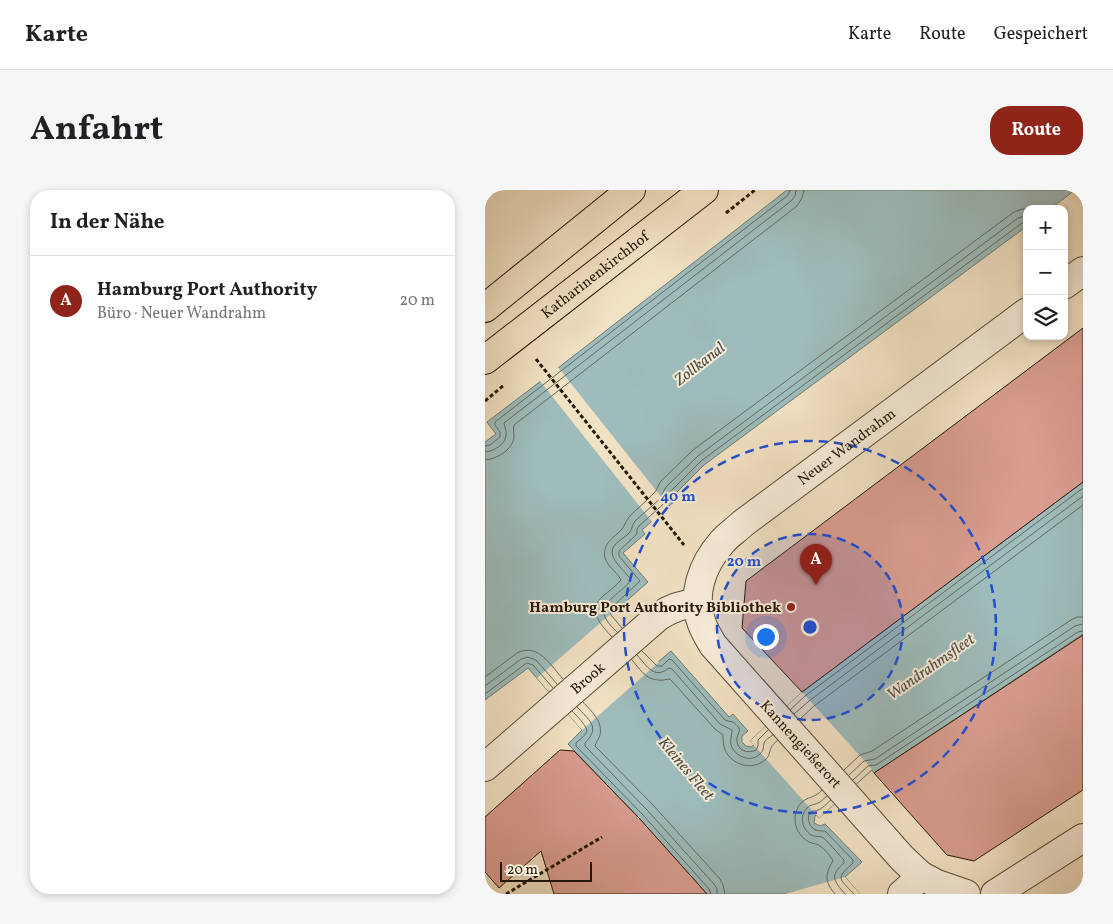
<!DOCTYPE html>
<html lang="de">
<meta charset="utf-8">
<style>
body{margin:0;font-family:Vollkorn,serif;background:#f6f6f6;color:#202124}
.controls{position:absolute;right:15px;top:15px;display:grid;overflow:hidden;border-radius:10px;box-shadow:0 2px 8px #0003}
.controls button{width:45px;height:45px;display:grid;place-items:center;padding:0;border:0;border-bottom:1px solid #e0e0e0;background:#fff;color:#202124;font:25px sans-serif}
.scale{position:absolute;left:15px;bottom:12px;width:92px;box-sizing:border-box;padding-left:5px;border:2px solid #261708;border-top:0;font-size:14px;line-height:18px;white-space:nowrap;color:#261708;-webkit-text-stroke:4px #f7ecd9;paint-order:stroke}
.you{position:absolute;left:280px;top:446px;width:18px;height:18px;margin:-12px;border:4px solid #fff;border-radius:50%;background:#1a73e8;box-shadow:0 0 0 8px #1a73e833}
.badge{display:grid;place-items:center;width:32px;height:32px;border-radius:50%;background:#8f2418;color:#fff;font-size:16px;font-weight:700}
.pin{position:absolute;translate:-50% -41px;filter:drop-shadow(0 1px 2px #0008)}
.pin::after{content:'';position:absolute;top:26px;width:18px;height:15px;background:inherit;clip-path:polygon(0 0,100% 0,50% 100%)}
.list{margin:0;padding:0;list-style:none}
h2{display:flex;justify-content:space-between;align-items:center;height:65px;margin:0;padding:0 20px;font-size:21px}
h2 small{font-size:16px;font-weight:400;color:#757577}
.list li{display:grid;grid-template-columns:32px 1fr auto;gap:15px;align-items:center;box-sizing:border-box;height:90px;padding:0 20px;border-top:1px solid #e0e0e0}
.list b{display:block;font-size:19px;white-space:nowrap}
.list p{margin:0;font-size:16px;white-space:nowrap;color:#757577}
.list em{font-size:16px;font-style:normal;color:#757577}
.icon{flex:none;width:28px;height:28px;fill:none;stroke:currentColor;stroke-width:2;stroke-linecap:round;stroke-linejoin:round}
.map{position:relative;flex:none;width:598px;height:704px;overflow:hidden;border-radius:20px}
header{display:flex;align-items:center;gap:30px;box-sizing:border-box;height:70px;padding:0 25px;background:#fff;border-bottom:1px solid #e0e0e0}
header strong{font-size:24px}
nav{display:flex;gap:28px;margin-inline-start:auto;font-size:18px}
.intro{display:flex;align-items:center;justify-content:space-between;box-sizing:border-box;height:120px;padding:0 30px}
h1{margin:0;font-size:35px}
.button{padding:12px 22px;border-radius:20px;background:#8f2418;color:#fff;font-size:18px;font-weight:700}
main{display:flex;gap:30px;padding:0 30px}
aside{flex:1;background:#fff;border-radius:20px;box-shadow:0 2px 8px #0003}
.map>svg:first-child{display:block}
.water{fill:#9dbcbb;stroke:#6d7a73}
.pier{fill:#f2e2c4}
.lines{fill:none;stroke-linecap:round;stroke-linejoin:round}
.shore{stroke:#626a62;stroke-width:1}
.building{fill:#d99d90;stroke:#261708}
.minor-casing{stroke:#594a37;stroke-width:30}
.major-casing{stroke:#261708;stroke-width:30}
.path{stroke:#261708;stroke-width:3;stroke-dasharray:4 2.5;stroke-linecap:butt}
.minor{stroke:#f7ecd9;stroke-width:28}
.major{stroke:#f2e2c4;stroke-width:28}
.ring{fill:none;stroke:#1d4ed8;stroke-width:2.5;stroke-dasharray:9 6}
.poi-dot{fill:#8f2418;stroke:#f7ecd9;stroke-width:2}
.labels{text-anchor:middle;stroke-width:4;stroke-linejoin:round;paint-order:stroke}
.street-label{font-size:15px;fill:#261708;stroke:#f7ecd9}
.poi-label{font-size:15px;font-weight:bold;fill:#261708;stroke:#f7ecd9;text-anchor:end}
.water-label{font-size:16px;font-style:italic;fill:#505147;stroke:#f7ecd9}
.centre{fill:#1d4ed8;stroke:#f7ecd9;stroke-width:2.5}
.ring-label{font-size:15px;text-anchor:middle;font-weight:bold;fill:#1d4ed8;stroke:#f7ecd9;stroke-width:4;stroke-linejoin:round;paint-order:stroke}
</style>
<header>
<strong>Karte</strong>
<nav><a>Karte</a><a>Route</a><a>Gespeichert</a></nav>
</header>
<div class="intro"><h1>Anfahrt</h1><a class="button">Route</a></div>
<main>
<aside>
<h2>In der Nähe<small></small></h2>
<ul class="list">
<li><span class="badge">A</span><div><b>Hamburg Port Authority</b><p>Büro · Neuer Wandrahm</p></div><em>20 m</em></li>
</ul>
</aside>
<div class="map">
<svg width="598" height="704" viewBox="0 0 598 704">
<rect width="100%" height="100%" fill="#f2e2c4"/>
<filter id="stains"><feTurbulence type="fractalNoise" baseFrequency=".004" numOctaves="4"/><feColorMatrix values="0 0 0 0 .2 0 0 0 0 .09 0 0 0 0 .02 0 0 0 .5 -.17"/></filter>
<radialGradient id="worn" r=".72"><stop offset=".6" stop-color="#630" stop-opacity="0"/><stop offset="1" stop-color="#630" stop-opacity=".3"/></radialGradient>
<polygon class="water" points="302,0 590,0 565,19 542,19 542,36 219,275 189,305 192,309 157,340 160,344 138,363 163,392 129,422 173,472 186,461 244,527 248,524 263,541 257,546 257,552 261,556 266,557 269,555 265,551 317,502 598,292 598,444 389,583 387,580 334,628 331,625 330,626 329,633 335,636 340,634 377,672 360,687 375,704 222,704 154,628 83,554 97,540 43,478 0,510 0,252 11,244 2,232 73,178"/>
<g class="pier">
<polygon points="72,176 185,318 168,333 54,190"/>
<polygon points="129,421 174,472 97,540 52,488"/>
<polygon points="317,502 387,579 334,628 265,551"/>
<polygon points="360,687 375,704 300,704"/>
</g>
<g class="lines">
<g class="shore">
<polyline points="0,256 5,255 15,247 15,242 10,235 10,232 302,6 304,3 305,0"/>
<path d="M0 262C8 262 21 254 21 245 22 240 19 237 19 233L306 11 310 6 311 0"/>
<path d="M0 270C12 269 27 260 29 248 29 243 28 239 29 235L312 16 317 8 319 0"/>
<polyline points="137,438 126,425 125,419 155,391 134,366 134,361 152,344 152,339 154,336 184,309 186,301 216,271 537,33 542,32"/>
<path d="M132 442C128 438 122 432 120 427 113 413 140 400 146 390 141 381 121 368 129 356 133 350 140 348 145 342 147 339 147 335 150 331L177 307 179 300 182 296 213 266 533 28 542 26"/>
<path d="M127 447C116 435 102 421 118 406 124 401 131 396 136 390 132 382 123 377 120 368 117 353 129 348 137 339 140 335 141 330 145 326 152 318 161 312 168 304 172 301 173 295 176 291L208 260 529 22 537 19H544"/>
<path d="M157 461 172 476H177L184 469 187 470 240 530 243 531 248 532C250 534 253 536 254 538 256 542 251 546 252 550 252 561 263 564 271 560L273 556V550L283 540"/>
<path d="M152 465C162 476 169 490 184 478L187 479 235 534 247 540C247 545 245 549 246 555 250 567 266 573 275 564 279 560 278 558 279 553 280 550 285 547 288 545"/>
<path d="M147 470C154 478 161 490 173 490 177 491 182 489 185 489L230 539 238 545C238 550 238 555 240 560 247 575 267 581 280 570 285 566 284 561 287 556 287 555 292 551 293 550"/>
<path d="M0 487 32 463C53 452 66 476 78 489"/>
<polyline points="0,496 36,469 43,467 51,470 72,494"/>
<polyline points="0,504 39,475 42,473 48,475 68,498"/>
<path d="M98 512C106 521 118 531 115 545 114 549 111 552 110 556L168 615 235 689 238 695 240 704"/>
<path d="M92 517C104 530 116 537 100 553V556L163 621 229 694 232 699V704"/>
<polyline points="305,520 320,506 598,298"/>
<path d="M87 521C91 525 102 536 102 541 101 545 94 550 91 553V556L158 625 224 699 226 704"/>
<polyline points="309,524 324,511 598,306"/>
<polyline points="314,530 329,516 598,315"/>
<polyline points="359,580 375,565 387,561 586,430 592,427 598,427"/>
<polyline points="364,585 379,571 390,569 590,436 598,434"/>
<polyline points="368,590 383,576 391,575 593,442 598,441"/>
<path d="M337 600C335 602 333 604 331 605 326 608 321 608 317 612 305 624 309 644 324 652 327 654 332 653 335 656 340 659 344 665 348 670 347 673 344 677 343 681 340 690 344 697 350 704"/>
<path d="M342 606C339 608 336 612 333 613 329 615 326 614 322 618 314 626 317 639 326 645 330 647 334 646 337 647 341 649 355 666 359 670V673C344 686 349 691 360 704"/>
<path d="M346 610C342 613 337 619 333 620 328 622 329 619 325 623 321 629 325 638 331 640 333 641 339 641 340 641L368 670V673C350 689 354 688 369 704"/>
</g>
</g>
<g class="building">
<polygon points="598,138 598,292 317,502 257,438 261,391"/>
<polygon points="598,445 598,600 489,671 462,665 389,583"/>
<polygon points="75,560 89,561 154,628 222,704 69,704 56,661 14,698 0,682 0,627"/>
</g>
<g class="lines">
<defs>
<g id="minor">
<polyline points="579,95 598,81"/>
<path id="s1" d="M0 577 174 426C186 418 198 414 213 413"/>
<path id="s2" d="M435 685 417 668 228 455C224 448 220 442 217 434 206 405 217 375 237 352 243 345 251 340 257 334L542 122"/>
<polyline points="417,704 425,697 435,685 452,694 481,704"/>
<polyline points="510,704 598,648"/>
</g>
<g id="major">
<polyline points="0,118 146,0"/>
<path id="s3" d="M0 170 219 0"/>
</g>
</defs>
<use href="#minor" class="minor-casing"/>
<use href="#major" class="major-casing"/>
<g class="path">
<polyline points="241,23 270,0"/>
<polyline points="51,169 199,355"/>
<polyline points="0,211 19,195"/>
<polyline points="21,704 117,647"/>
</g>
<use href="#minor" class="minor"/>
<use href="#major" class="major"/>
</g>
<circle cx="325" cy="437" r="93" fill="#1d4ed8" fill-opacity=".12"/>
<g class="ring">
<circle cx="325" cy="437" r="93"/>
<circle cx="325" cy="437" r="186"/>
</g>
<circle class="poi-dot" cx="306" cy="417" r="5"/>
<g class="labels">
<g class="street-label">
<text dy="5" stroke="none"><textPath href="#s3" startOffset="139">Katharinenkirchhof</textPath></text>
<text dy="5" stroke="none"><textPath href="#s2" startOffset="579">Neuer Wandrahm</textPath></text>
<text dy="5" stroke="none"><textPath href="#s1" startOffset="136">Brook</textPath></text>
<text transform="translate(316 554) rotate(48)" y="5">Kannengießerort</text>
</g>
<g class="poi-label">
<text x="296" y="422">Hamburg Port Authority Bibliothek</text>
</g>
<g class="water-label">
<text transform="translate(214 173) rotate(-38)" y="6">Zollkanal</text>
<text transform="translate(445 476) rotate(-35)" y="6">Wandrahmsfleet</text>
<text transform="translate(202 578) rotate(50)" y="6">Kleines Fleet</text>
</g>
</g>
<circle cx="325" cy="437" r="8" class="centre"/>
<g class="ring-label">
<text x="193" y="311">40 m</text>
<text x="259" y="376">20 m</text>
</g>
<rect width="100%" height="100%" filter="url(#stains)"/>
<rect width="100%" height="100%" fill="url(#worn)"/>
</svg>
<div class="controls">
<button>+</button>
<button>−</button>
<button><svg class="icon" aria-label="layers" viewBox="0 0 24 24"><path d="M12 4l9 5-9 5-9-5zM3 14l9 5 9-5"/></svg></button>
</div>
<div class="scale">20 m</div>
<div class="you"></div>
<div class="pin badge" style="left:331px;top:395px">A</div>
</div>
</main>
